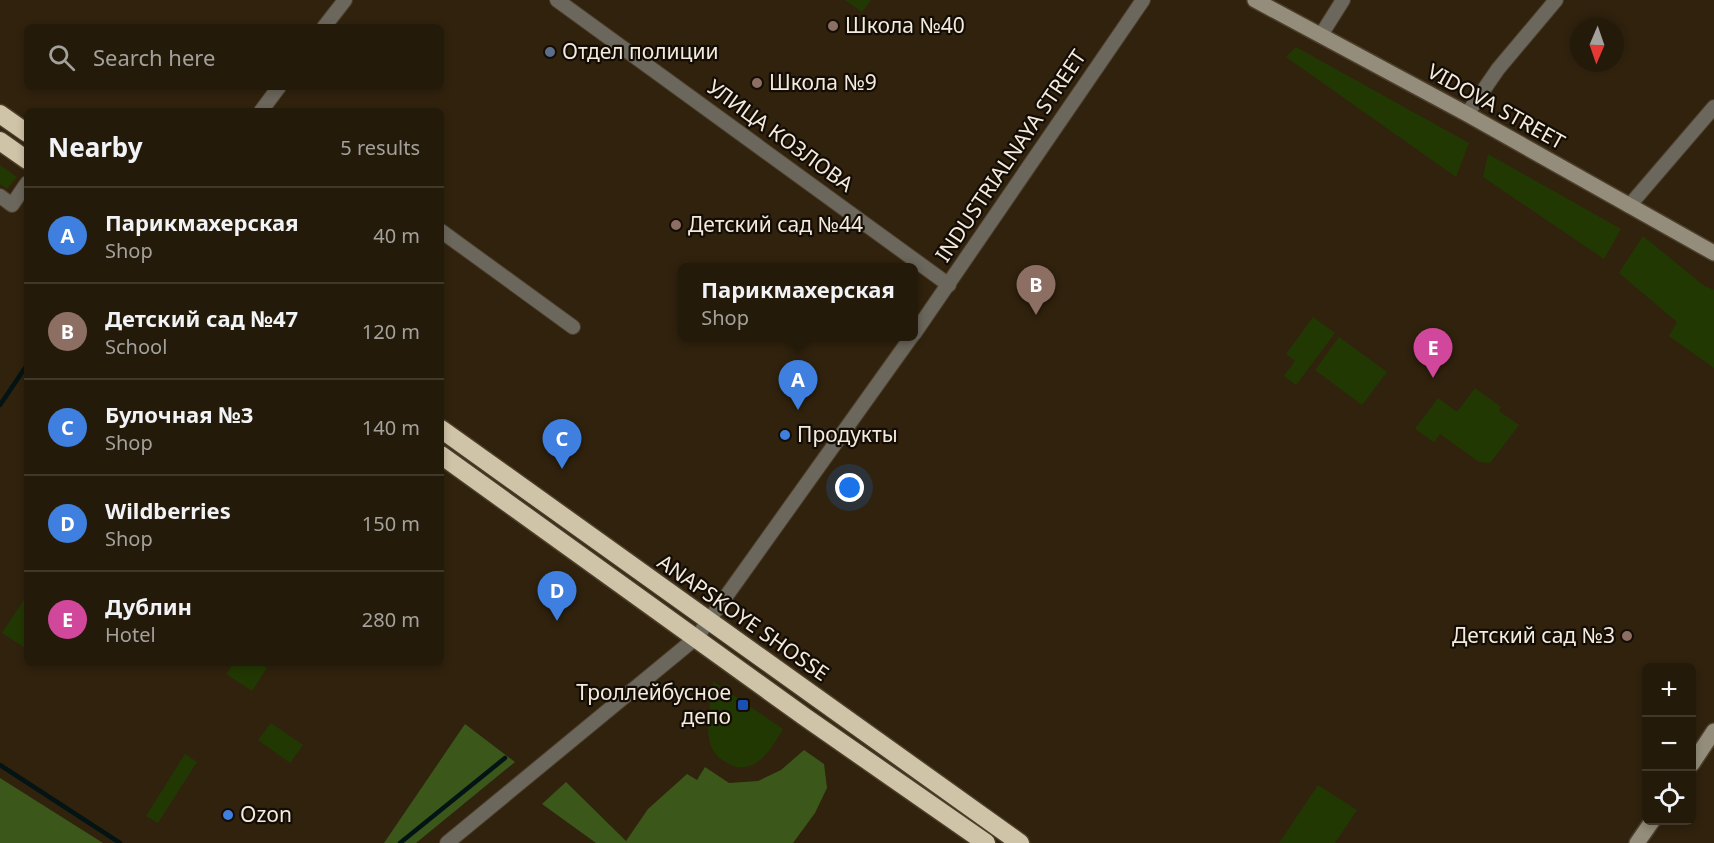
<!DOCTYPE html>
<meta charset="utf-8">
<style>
body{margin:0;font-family:"Noto Sans",sans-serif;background:#302718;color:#f1f3f6}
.controls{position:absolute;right:18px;bottom:18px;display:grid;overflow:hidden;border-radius:9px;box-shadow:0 3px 9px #0003}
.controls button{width:54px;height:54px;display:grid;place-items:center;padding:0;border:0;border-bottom:2px solid #41382b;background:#241a0a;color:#f1f3f6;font:30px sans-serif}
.compass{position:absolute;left:1570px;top:18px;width:54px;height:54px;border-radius:50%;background:#241a0a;box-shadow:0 3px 9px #0003;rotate:182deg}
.you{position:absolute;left:850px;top:488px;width:21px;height:21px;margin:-15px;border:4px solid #fff;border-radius:50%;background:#1a73e8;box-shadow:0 0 0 9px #1a73e833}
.badge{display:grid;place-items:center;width:39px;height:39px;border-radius:50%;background:#2563eb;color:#fff;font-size:20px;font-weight:700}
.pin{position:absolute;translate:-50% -50px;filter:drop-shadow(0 2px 3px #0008)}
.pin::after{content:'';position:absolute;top:32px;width:21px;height:18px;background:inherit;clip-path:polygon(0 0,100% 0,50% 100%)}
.popup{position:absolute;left:678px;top:263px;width:240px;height:78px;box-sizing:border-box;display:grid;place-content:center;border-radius:9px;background:#241a0a;filter:drop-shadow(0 2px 4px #0005);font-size:20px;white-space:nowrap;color:#a3a19c}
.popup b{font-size:22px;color:#f1f3f6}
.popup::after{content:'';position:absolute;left:50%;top:100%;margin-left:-12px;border:12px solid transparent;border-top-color:#241a0a}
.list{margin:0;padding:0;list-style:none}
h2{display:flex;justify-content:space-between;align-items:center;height:78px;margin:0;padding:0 24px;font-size:26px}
h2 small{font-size:20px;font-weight:400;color:#a3a19c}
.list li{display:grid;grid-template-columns:39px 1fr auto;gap:18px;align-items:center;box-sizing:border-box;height:96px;padding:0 24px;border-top:2px solid #41382b}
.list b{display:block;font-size:22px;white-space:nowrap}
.list p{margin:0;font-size:20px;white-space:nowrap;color:#a3a19c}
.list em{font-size:20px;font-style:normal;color:#a3a19c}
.icon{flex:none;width:33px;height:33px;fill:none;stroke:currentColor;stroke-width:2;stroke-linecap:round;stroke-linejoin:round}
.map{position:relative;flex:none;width:1714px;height:843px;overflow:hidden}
.search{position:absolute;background:#241a0a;box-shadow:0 3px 9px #0003;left:24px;top:24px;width:420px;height:66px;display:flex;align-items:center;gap:15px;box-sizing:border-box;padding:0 21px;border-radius:9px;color:#a3a19c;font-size:22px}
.panel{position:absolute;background:#241a0a;box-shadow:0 3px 9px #0003;left:24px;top:108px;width:420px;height:558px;border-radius:9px}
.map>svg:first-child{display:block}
.green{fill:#223803}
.forest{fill:#3b571a}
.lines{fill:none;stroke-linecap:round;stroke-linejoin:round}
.stream{stroke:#041415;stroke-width:4.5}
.street-casing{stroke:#4b3e2a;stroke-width:16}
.secondary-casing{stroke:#4b3e2a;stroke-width:18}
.highway-casing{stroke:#4b3e2a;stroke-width:21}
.street{stroke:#6c675c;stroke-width:14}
.secondary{stroke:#948d7b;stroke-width:15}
.highway{stroke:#d0c4a8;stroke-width:18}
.education-dot{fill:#8d6e63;stroke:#130d05;stroke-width:2}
.service-dot{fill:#5c6f8a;stroke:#130d05;stroke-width:2}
.shop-dot{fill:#3f7fe0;stroke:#130d05;stroke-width:2}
.transit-dot{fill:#1a4fb4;stroke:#130d05;stroke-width:2}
.labels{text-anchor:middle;stroke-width:4.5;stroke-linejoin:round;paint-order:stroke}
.poi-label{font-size:21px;fill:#f4eadd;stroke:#130d05;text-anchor:start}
.street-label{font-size:21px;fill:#f4eadd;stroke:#130d05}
</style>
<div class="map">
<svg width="1714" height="843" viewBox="0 0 1714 843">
<rect width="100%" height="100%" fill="#30220d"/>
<g class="green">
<polygon points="845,0 871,0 862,12"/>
<polygon points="1296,47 1469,143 1456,177 1286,57"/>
<polygon points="1488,154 1621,229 1604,259 1483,177"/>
<polygon points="0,165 17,177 7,189 0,184"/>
<polygon points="1643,236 1703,285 1714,290 1714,368 1669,336 1677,322 1619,273"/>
<polygon points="1313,317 1335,333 1296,385 1284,376 1295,361 1286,354"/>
<polygon points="1339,337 1387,372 1362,405 1315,370"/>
<polygon points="1475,388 1501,407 1499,411 1519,425 1490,463 1479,462 1440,434 1434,442 1415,429 1438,398 1457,412"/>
<polygon points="27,595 27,649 2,633"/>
<polygon points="234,663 260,663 267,668 252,691 226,674"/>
<path d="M713 681 783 729C772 748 754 779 727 763 720 759 714 754 711 746 704 728 711 700 713 681Z"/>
<polygon points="271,723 303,745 290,763 258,740"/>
<polygon points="185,754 197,762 158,823 146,816"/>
<polygon points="1318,785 1357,810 1335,843 1279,843"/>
</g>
<g class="forest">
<polygon points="465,724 515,762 416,843 384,843"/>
<polygon points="804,750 824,764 827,788 815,813 793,843 596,843 542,804 566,782 626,841 648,809 687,774 697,780 705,767 729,783 758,781 781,770"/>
<polygon points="0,778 103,843 0,843"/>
</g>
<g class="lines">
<g class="stream">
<polyline points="0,405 27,365"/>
<polyline points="0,765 120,843"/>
<polyline points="400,843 505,758"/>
</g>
<defs>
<g id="street">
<polyline points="557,0 949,285"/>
<polyline points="324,27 345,0"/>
<polyline points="1321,35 1343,0"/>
<polyline points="261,111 279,87"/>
<polyline points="1467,114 1498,69 1556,0"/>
<polyline points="0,196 12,205 27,183"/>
<polyline points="1629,206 1714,107"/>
<polyline points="441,231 573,327"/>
<polyline points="914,334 1143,0"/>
<polyline points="447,843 697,637 912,336"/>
</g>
<g id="secondary">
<polyline points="1255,0 1467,114 1714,253"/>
<polyline points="1692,764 1714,731"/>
<polyline points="1637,843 1653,820"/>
</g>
<g id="highway">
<polyline points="0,114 27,133"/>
<polyline points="0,141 27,160"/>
<polyline points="441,429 1020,843"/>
<polyline points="441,455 805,717 986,843"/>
</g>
</defs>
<use href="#street" class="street-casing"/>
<use href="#secondary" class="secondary-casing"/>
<use href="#highway" class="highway-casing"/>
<use href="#street" class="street"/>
<use href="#secondary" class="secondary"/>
<use href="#highway" class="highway"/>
</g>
<g class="education-dot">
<circle cx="833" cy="26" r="6"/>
<circle cx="757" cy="83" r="6"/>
<circle cx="676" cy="225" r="6"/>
<circle cx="1627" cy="636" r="6"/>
</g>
<circle class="service-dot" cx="550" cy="52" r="6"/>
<g class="shop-dot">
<circle cx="785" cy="435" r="6"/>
<circle cx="228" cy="815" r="6"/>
</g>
<rect class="transit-dot" x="737" y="699" width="12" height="12" rx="3"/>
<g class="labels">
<g class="poi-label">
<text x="845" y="33">Школа №40</text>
<text x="562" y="59">Отдел полиции</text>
<text x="769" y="90">Школа №9</text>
<text x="688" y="232">Детский сад №44</text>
<text x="797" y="442">Продукты</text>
<text x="1615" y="643" text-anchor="end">Детский сад №3</text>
<text x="731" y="700" text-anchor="end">Троллейбусное<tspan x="731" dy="24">депо</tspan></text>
<text x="240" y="822">Ozon</text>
</g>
<g class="street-label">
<text transform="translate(1496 107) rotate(29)" y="7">VIDOVA STREET</text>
<text transform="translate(780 136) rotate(36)" y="7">УЛИЦА КОЗЛОВА</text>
<text transform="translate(1011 156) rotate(-56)" y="7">INDUSTRIALNAYA STREET</text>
<text transform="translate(743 618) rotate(35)" y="7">ANAPSKOYE SHOSSE</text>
</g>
</g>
</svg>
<div class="controls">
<button>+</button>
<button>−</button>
<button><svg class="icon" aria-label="locate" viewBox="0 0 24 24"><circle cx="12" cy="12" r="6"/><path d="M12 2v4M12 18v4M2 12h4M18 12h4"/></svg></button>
</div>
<svg class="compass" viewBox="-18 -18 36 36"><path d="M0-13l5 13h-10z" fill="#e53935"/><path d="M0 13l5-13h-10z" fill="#a3a19c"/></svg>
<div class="you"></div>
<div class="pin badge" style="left:798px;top:410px;background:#3f7fe0">A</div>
<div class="popup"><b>Парикмахерская</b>Shop</div>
<div class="pin badge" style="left:1036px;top:315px;background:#8d6e63">B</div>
<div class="pin badge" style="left:562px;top:469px;background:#3f7fe0">C</div>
<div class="pin badge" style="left:557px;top:621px;background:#3f7fe0">D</div>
<div class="pin badge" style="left:1433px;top:378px;background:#d1479c">E</div>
<div class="search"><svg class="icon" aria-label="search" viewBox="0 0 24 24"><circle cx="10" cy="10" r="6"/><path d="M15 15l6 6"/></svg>Search here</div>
<section class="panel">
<h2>Nearby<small>5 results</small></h2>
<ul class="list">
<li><span class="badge" style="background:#3f7fe0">A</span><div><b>Парикмахерская</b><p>Shop</p></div><em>40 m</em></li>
<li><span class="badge" style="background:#8d6e63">B</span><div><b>Детский сад №47</b><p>School</p></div><em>120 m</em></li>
<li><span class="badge" style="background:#3f7fe0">C</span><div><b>Булочная №3</b><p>Shop</p></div><em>140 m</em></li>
<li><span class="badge" style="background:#3f7fe0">D</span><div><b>Wildberries</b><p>Shop</p></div><em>150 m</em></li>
<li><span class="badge" style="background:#d1479c">E</span><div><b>Дублин</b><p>Hotel</p></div><em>280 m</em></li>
</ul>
</section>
</div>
